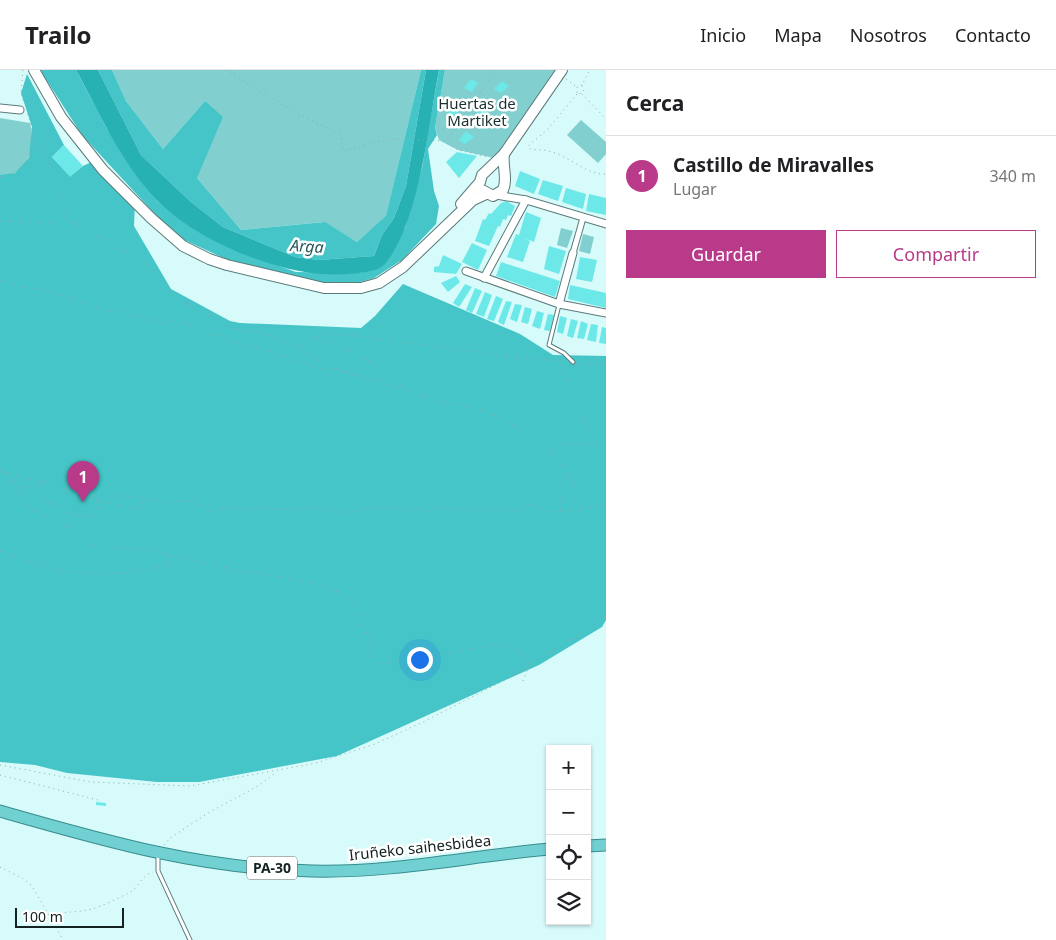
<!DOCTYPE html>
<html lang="es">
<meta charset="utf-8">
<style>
body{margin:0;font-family:"Noto Sans",sans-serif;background:#f2f2f2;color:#202124}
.controls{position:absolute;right:15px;bottom:15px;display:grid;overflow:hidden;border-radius:0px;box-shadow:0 1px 4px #0004}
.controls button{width:45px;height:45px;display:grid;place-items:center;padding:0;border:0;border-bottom:1px solid #e0e0e0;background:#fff;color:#202124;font:25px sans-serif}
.scale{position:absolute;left:15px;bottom:12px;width:109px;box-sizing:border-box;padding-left:5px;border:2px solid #152222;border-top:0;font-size:14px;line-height:18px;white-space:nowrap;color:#152222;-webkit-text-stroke:4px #fff;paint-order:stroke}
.you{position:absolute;left:419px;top:589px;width:18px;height:18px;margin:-12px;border:4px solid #fff;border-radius:50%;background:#1a73e8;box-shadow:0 0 0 8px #1a73e833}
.badge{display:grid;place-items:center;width:32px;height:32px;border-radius:50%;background:#b83a89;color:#fff;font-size:16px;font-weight:700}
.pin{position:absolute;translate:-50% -41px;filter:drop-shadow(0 1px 2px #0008)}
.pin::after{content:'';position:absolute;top:26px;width:18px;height:15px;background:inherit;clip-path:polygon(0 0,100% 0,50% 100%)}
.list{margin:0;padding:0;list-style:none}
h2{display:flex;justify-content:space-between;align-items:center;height:65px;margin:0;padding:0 20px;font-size:21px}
h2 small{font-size:16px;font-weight:400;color:#757577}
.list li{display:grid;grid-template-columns:32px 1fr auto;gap:15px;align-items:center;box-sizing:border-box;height:80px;padding:0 20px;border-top:1px solid #e0e0e0}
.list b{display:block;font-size:19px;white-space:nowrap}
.list p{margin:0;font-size:16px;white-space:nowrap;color:#757577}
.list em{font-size:16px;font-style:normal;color:#757577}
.actions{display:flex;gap:10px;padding:15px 20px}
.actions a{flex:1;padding:11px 0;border:1px solid #b83a89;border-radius:0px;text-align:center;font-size:18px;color:#b83a89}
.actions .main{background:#b83a89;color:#fff}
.icon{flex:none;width:28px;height:28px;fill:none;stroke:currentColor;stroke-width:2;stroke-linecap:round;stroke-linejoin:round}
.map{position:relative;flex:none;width:606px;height:870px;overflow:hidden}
header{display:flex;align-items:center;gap:30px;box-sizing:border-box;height:70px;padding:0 25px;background:#fff;border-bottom:1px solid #e0e0e0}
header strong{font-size:24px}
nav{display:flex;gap:28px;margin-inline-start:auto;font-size:18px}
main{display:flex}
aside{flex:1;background:#fff}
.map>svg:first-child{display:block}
.green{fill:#82cfcf}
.forest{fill:#45c5c7}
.water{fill:#28b1b3}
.building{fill:#6ce8e9}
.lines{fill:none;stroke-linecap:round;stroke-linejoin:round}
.service-casing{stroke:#5a7a7a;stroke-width:5}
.pedestrian-casing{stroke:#5a7a7a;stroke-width:7}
.minor-casing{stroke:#5a7a7a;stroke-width:9}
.secondary-casing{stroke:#5a7a7a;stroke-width:12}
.trunk-casing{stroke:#398c8d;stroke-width:13}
.path{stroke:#90abab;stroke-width:1;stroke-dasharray:1 4;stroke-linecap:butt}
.service{stroke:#fff;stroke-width:3}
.pedestrian{stroke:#fff;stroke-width:5}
.minor{stroke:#fff;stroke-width:7}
.secondary{stroke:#fff;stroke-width:10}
.trunk{stroke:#70d0d2;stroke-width:11}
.labels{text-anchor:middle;stroke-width:5;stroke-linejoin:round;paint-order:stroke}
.shield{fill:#fff;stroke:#5b6464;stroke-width:1}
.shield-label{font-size:14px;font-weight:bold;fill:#152222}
.park-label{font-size:15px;fill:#1a3030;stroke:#fff}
.street-label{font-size:15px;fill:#152222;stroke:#fff}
.water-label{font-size:16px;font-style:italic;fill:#255a5b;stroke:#fff}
</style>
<header>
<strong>Trailo</strong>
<nav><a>Inicio</a><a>Mapa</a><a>Nosotros</a><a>Contacto</a></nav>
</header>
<main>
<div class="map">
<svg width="606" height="870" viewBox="0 0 606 870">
<rect width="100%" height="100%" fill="#d7fafa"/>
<g class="green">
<polygon points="112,0 421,0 386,147 357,172 324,152 241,160 197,108 205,31 163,79 126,31"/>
<polygon points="445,0 556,0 494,88 458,80 439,70 435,58"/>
<path d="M0 48 30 53C34 68 33 94 16 102 11 105 5 105 0 106Z"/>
<polygon points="581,50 606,72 606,84 598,93 567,65"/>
<polygon points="561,158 573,161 567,178 557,175"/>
<polygon points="583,164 594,167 590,184 579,181"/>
</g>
<g class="forest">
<polygon points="40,0 76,0 107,59 158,131 199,162 232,179 296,202 361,203 405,158 422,98 439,0 445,0 435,58 437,65 428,79 434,121 439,136 436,154 402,190 374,208 357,213 325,214 228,190 180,168 165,155 82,65"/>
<polygon points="98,0 112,0 126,31 163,79 205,31 223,47 197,108 241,160 325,152 357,172 386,146 421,0 426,0 406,116 394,148 382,165 374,186 319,190 295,187 223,157 191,132 141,85"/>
<polygon points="27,4 64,75 52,87 70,106 83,96 100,88 103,100 135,132 134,156 171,219 230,251 240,253 361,258 375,246 403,214 520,264 553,285 606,286 606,550 602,557 539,595 337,686 199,712 157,712 67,703 35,695 0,692 0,105 15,103 29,88 32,57 21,23"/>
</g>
<path class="water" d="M76 0H98L141 85 191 132 223 157 295 187 319 190 374 186 382 165 394 148 406 116 426 0H439C429 52 419 156 384 195 374 205 335 205 321 204 269 200 195 169 158 131 122 95 100 44 76 0Z"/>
<g class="building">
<polygon points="471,9 478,13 472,22 464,18"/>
<polygon points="502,11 509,16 501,23 494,19"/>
<polygon points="453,35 460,40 452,48 447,45"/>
<polygon points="482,35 489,40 482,49 477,44"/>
<polygon points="466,61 474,67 465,74 459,70"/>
<polygon points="64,75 83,96 70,107 52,87"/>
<polygon points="457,82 477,86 459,108 446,92"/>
<polygon points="520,101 540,109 534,124 515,116"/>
<polygon points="543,110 563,116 558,131 538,124"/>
<polygon points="566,118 586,124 583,139 562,132"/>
<polygon points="589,124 606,128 606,145 586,141"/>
<polygon points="506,131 515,136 511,146 508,145 506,150 503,149 500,157 498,156 489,176 475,171 483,149 485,150 489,143 491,144 501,133"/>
<polygon points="526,142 541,148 534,172 524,168 530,171 523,192 507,187 516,164 519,165"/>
<polygon points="472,173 487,180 478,200 462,192"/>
<polygon points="549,176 566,181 559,204 544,199"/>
<polygon points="443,185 462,194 456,204 434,202 434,197 439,196"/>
<polygon points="580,187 597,190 592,212 576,209"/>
<polygon points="501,192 560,211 555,227 496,206"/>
<polygon points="456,206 460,212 448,222 441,213"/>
<polygon points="465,214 472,217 459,237 453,233"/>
<polygon points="570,215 606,223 606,238 568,229"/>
<polygon points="475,218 482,221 472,243 466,240"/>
<polygon points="485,222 492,225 484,247 476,244"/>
<polygon points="496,226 503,229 494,251 487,249"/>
<polygon points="506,231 512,232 504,255 498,252"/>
<polygon points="515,234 522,235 517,252 510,249"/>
<polygon points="525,237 532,239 528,254 521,252"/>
<polygon points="537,241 544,243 540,259 532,256"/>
<polygon points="548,244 554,245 550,261 544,260"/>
<polygon points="560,246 567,248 563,264 557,262"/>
<polygon points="571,249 578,251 573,268 567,266"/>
<polygon points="581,251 588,254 584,269 577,268"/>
<polygon points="591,254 598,255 596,272 587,270"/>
<polygon points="602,257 606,258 606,274 599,273"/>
<polygon points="96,732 106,733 106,736 96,735"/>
</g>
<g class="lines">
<defs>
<g id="service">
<polyline points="559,235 549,275 564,283 573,292"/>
<polyline points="158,784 158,801 190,870"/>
</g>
<polyline id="pedestrian" points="573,183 583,148"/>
<g id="minor">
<polyline points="0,38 20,40"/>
<polyline points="496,125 526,130 606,154"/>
<polyline points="466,201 559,234 606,243"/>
<polyline points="484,208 526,130"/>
<polyline points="559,234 573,183"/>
</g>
<g id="secondary">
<polyline points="34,0 61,47 103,100 151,148 183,176 209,189 227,195 324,218 361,218 379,213 403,197 473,130 486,124"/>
<path d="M482 120 493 126 503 120C508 109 502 96 504 84"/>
<polyline points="461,134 480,112 482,105 504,84 562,0"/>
</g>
<g id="trunk">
<path d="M0 741C105 771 201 799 312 801 392 803 470 786 550 779"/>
<polyline points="587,776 606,775"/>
</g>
</defs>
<use href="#service" class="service-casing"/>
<use href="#pedestrian" class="pedestrian-casing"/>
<use href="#minor" class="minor-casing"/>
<use href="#secondary" class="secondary-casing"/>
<use href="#trunk" class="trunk-casing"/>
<g class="path">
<polyline points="23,0 21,23 24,34"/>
<polyline points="226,0 294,42 341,65 343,81 389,69 407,69 443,71 458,80 488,87"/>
<polyline points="566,9 577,17"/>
<polyline points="582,15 577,17 577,24 582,23 584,20 582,15 590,0"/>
<path d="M577 24 548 59 528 76 531 80C564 76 582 106 606 104"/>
<polyline points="582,24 606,49"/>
<polyline points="448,68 496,0"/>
<path d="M0 107C36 99 38 72 27 42"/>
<polyline points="0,151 55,153 67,145 53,103 32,57"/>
<polyline points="0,211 30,219 39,218 109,241 126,240 135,246 161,253 178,249 206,264 224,266 237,274 260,278 317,298 332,299 365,308"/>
<polyline points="319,267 321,264 348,265 522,288 565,291"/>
<polyline points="297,277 328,296 360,306"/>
<polyline points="578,293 606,295"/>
<polyline points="364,308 403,318"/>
<path d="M550 382 552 375C564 371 579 376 591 375L593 377 597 375 575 334 560 292"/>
<path d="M0 400 5 403 9 410 20 417H37L48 410 72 423 90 425 98 431C112 431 129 442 142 437L143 428 163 432 197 431C201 434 202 438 206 440 215 445 226 433 242 439H316L351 443 362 438 413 440 421 439 427 443 434 437 480 441 496 439 522 441 526 434 537 435 547 442 583 440 584 438 575 432C581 393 514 351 483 341 458 333 429 332 406 319 399 315 395 308 389 303 366 288 344 277 318 267L297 277 259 262 228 258 213 247 178 229 151 203 149 196 136 188 65 148"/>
<polyline points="6,403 43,413"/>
<path d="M25 417C40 428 82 457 98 442L99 432"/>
<polyline points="66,418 76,417 90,424"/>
<polyline points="109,431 121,425 142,428"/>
<polyline points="585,438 606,436"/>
<polyline points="561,439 561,428 574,432"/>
<path d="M0 481C46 501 100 511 148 498 157 496 168 497 172 488 159 475 116 481 97 476 76 471 78 463 63 454 51 446 13 438 19 418"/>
<path d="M170 486C194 490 218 497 242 501 279 507 319 510 353 529L358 551 367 563 372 575 373 587 378 594 497 575C509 576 519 579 526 589V595"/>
<polyline points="523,611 530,593"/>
<polyline points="0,695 91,712 190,716 316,693 375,674 423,652 507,609 534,590 592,559 606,545"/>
<polyline points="0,705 98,730"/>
<path d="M164 775 170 768C186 758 202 746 219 737 239 726 258 718 275 703"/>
<polyline points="0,797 22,808 32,816 63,870"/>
<path d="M50 845C64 841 78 843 92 839 101 837 118 828 127 824 139 819 140 806 153 802"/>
</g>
<use href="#service" class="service"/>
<use href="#pedestrian" class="pedestrian"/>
<use href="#minor" class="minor"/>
<use href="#secondary" class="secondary"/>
<use href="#trunk" class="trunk"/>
</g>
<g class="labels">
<rect class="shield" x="247" y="786.5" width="50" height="23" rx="4"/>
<g class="shield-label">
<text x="272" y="803">PA-30</text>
</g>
<g class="park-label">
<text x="477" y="39">Huertas de<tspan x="477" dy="17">Martiket</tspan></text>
</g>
<g class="street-label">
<text transform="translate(420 778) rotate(-6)" y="5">Iruñeko saihesbidea</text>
</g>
<g class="water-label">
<text transform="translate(307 176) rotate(3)" y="6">Arga</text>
</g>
</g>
</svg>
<div class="controls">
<button>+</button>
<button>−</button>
<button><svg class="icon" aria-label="locate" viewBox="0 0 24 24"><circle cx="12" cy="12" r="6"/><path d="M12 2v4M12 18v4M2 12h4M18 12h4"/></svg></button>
<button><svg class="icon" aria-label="layers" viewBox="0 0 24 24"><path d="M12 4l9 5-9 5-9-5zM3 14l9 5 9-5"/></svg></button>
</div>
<div class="scale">100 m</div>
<div class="you"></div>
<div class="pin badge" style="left:83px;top:432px">1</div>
</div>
<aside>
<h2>Cerca<small></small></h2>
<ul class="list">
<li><span class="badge">1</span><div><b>Castillo de Miravalles</b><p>Lugar</p></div><em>340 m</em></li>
</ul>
<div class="actions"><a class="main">Guardar</a><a>Compartir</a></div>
</aside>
</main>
